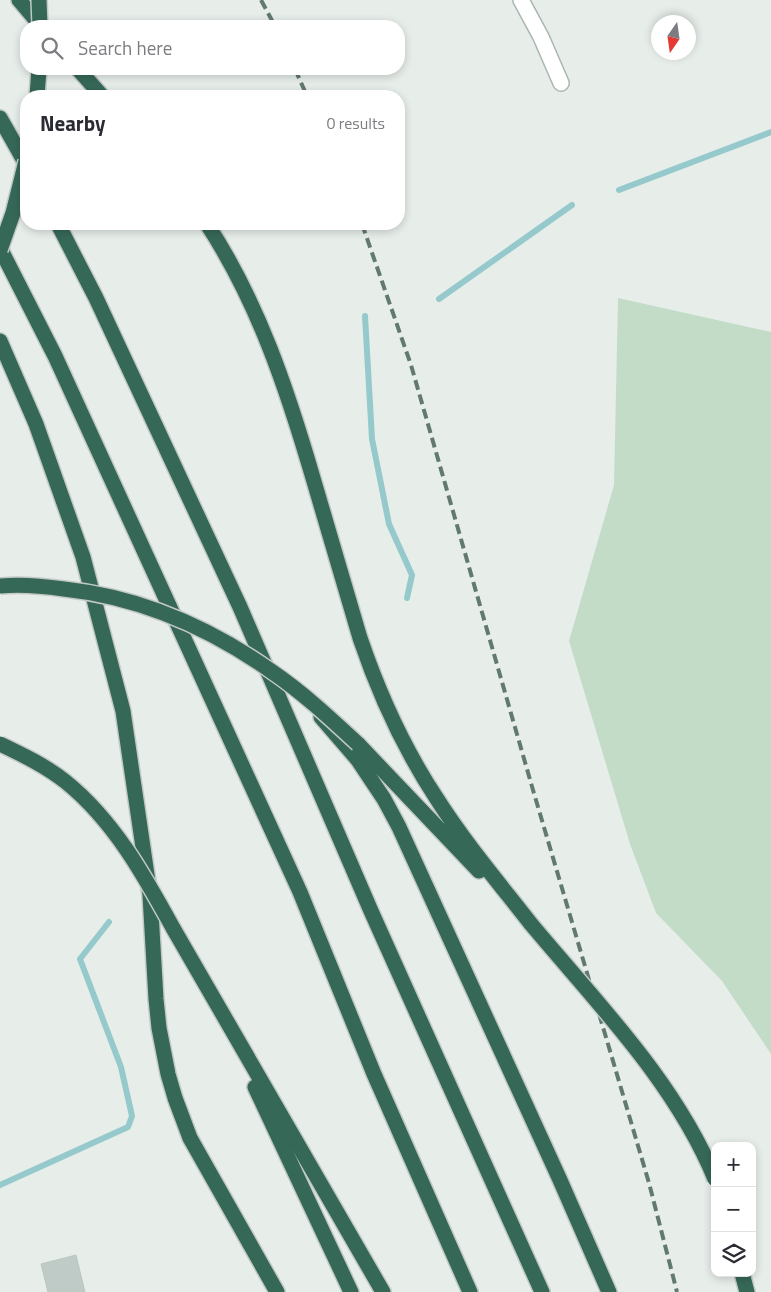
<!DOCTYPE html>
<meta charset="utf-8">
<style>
body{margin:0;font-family:"Titillium Web",sans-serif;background:#f7f7f7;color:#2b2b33}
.controls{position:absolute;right:15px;bottom:15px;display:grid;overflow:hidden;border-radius:10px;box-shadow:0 2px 8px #0003}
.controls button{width:45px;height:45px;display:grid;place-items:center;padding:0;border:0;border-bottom:1px solid #e1e1e2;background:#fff;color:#2b2b33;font:25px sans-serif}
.compass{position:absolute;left:651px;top:15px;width:45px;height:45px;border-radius:50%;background:#fff;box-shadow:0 2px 8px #0003;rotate:193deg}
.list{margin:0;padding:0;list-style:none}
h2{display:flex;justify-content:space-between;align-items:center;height:65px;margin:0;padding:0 20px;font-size:21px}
h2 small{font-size:16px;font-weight:400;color:#7c7c81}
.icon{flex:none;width:28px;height:28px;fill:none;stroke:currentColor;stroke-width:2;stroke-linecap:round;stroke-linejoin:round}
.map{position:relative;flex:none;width:771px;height:1292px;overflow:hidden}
.search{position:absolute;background:#fff;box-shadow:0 2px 8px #0003;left:20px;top:20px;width:385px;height:55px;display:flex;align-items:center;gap:12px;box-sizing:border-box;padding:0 18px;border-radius:20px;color:#7c7c81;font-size:19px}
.panel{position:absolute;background:#fff;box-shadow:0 2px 8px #0003;left:20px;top:90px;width:385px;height:140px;border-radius:20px}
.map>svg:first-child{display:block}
.green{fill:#c2dcc7}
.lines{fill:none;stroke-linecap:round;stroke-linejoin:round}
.stream{stroke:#96c9cc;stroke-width:6}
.building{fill:#bfcbc6;stroke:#bac7c0}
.minor-casing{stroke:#aab6b0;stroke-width:18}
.highway-casing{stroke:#c3c9c7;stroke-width:18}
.minor{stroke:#fff;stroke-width:15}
.highway{stroke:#366858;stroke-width:15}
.rail{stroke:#627971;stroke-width:4;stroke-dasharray:10 5;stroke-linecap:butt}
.highway-bridge-casing{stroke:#c3c9c7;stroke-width:18;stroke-linecap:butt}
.highway-bridge{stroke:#366858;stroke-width:15}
</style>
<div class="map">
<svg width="771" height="1292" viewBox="0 0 771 1292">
<rect width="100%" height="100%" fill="#e7eeea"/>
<polygon class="green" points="618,298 771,332 771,1054 722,981 656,913 630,844 569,641 614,485"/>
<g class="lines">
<g class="stream">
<polyline points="619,190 771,132"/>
<polyline points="439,299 572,205"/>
<polyline points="365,316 372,439 389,524 412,575 407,598"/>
<polyline points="0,1185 128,1127 132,1116 121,1067 80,959 109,922"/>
</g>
</g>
<polygon class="building" points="76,1255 85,1292 48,1292 41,1264"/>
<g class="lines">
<defs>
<polyline id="minor" points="521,0 541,37 561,83"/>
<g id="highway">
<polyline points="19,0 41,26"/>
<polyline points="78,69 102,96"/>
<polyline points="37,96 39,69"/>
<polyline points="0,118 26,164"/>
<polyline points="58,224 96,298 240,607 371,911 542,1292"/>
<path d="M207 224C258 302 287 389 313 478 329 531 344 585 360 638 379 694 404 749 437 799 465 843 499 883 531 924"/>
<polyline points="0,248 55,356 300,892 374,1074 470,1292"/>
<polyline points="0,341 36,424 83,557 123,711 150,895 156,999 159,1028 168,1074 175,1098 190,1138 277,1292"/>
<polyline points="321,717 358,760 384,799 399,827 560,1180 609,1292"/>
<polyline points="358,744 479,871"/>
<polyline points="173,928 383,1292"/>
<polyline points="255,1087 351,1292"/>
<polyline points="742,1273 747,1292"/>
</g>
</defs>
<use href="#minor" class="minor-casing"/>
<use href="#highway" class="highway-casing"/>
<use href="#minor" class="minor"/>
<use href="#highway" class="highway"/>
<g class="rail">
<polyline points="261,0 275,26"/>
<polyline points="295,69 307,96"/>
<polyline points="362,224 411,365 533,790 649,1183 677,1292"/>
</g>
<defs>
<g id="highway-bridge">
<polyline points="39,0 40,26"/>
<polyline points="0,250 13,213 26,161"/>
<path d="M0 586C21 584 43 586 64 589 139 597 210 628 271 671 302 692 330 718 358 744"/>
<path d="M0 744C23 755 46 766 66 782 114 821 144 875 173 928"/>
<path d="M531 924C597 1003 676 1083 715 1179"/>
</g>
</defs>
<use href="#highway-bridge" class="highway-bridge-casing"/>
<use href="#highway-bridge" class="highway-bridge"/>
</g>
</svg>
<div class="controls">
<button>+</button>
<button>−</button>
<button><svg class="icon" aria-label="layers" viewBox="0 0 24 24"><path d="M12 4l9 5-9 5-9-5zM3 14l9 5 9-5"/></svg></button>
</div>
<svg class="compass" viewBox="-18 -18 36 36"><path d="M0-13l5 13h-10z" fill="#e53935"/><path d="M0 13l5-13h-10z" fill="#7c7c81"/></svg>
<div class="search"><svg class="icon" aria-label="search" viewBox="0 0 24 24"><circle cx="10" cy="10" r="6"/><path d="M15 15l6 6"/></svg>Search here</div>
<section class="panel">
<h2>Nearby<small>0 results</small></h2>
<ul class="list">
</ul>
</section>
</div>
